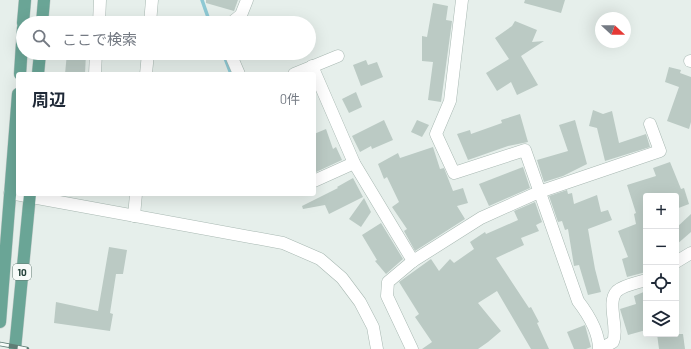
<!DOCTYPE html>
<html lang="ja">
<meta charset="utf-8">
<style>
body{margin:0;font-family:Barlow,"Noto Sans JP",sans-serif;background:#f6f6f7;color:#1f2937}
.controls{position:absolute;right:12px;bottom:12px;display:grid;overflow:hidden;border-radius:4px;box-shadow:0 4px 16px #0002}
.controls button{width:36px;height:36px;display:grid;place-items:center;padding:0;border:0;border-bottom:1px solid #e0e1e3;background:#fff;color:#1f2937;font:20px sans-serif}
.compass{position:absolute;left:595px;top:12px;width:36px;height:36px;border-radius:50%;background:#fff;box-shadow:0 4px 16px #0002;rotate:111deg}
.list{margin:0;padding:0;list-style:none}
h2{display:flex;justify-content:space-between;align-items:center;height:52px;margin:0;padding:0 16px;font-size:17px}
h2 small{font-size:13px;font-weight:400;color:#747a83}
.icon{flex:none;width:22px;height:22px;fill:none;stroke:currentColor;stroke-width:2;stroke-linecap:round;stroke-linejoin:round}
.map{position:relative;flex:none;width:691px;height:349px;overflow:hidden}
.search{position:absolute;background:#fff;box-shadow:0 4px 16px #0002;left:16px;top:16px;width:300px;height:44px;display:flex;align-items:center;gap:10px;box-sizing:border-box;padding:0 14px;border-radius:22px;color:#747a83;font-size:15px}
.panel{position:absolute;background:#fff;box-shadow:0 4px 16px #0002;left:16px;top:72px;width:300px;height:124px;border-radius:4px}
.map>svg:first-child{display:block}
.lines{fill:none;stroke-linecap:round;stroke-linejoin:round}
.stream{stroke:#8ec9d4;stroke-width:3.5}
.building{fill:#bbcac4}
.minor-casing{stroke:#a8b8b2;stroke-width:13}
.tertiary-casing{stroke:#a8b8b2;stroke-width:13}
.primary-casing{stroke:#c2cac8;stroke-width:13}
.minor{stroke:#fff;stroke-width:12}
.tertiary{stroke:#fff;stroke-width:12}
.primary{stroke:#6aa596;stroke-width:12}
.rail-casing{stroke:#5f7d75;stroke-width:4.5}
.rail{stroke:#f7fbf9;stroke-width:3;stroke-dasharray:9;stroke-linecap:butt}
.labels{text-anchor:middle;stroke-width:3.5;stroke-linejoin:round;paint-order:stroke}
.shield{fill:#f7fbf9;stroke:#637a73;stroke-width:1}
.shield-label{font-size:10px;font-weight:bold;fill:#24423a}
</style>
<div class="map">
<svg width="691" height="349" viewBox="0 0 691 349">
<rect width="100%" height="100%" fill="#e6efeb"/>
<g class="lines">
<g class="stream">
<polyline points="202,0 210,23"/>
<polyline points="223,53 231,74"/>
</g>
</g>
<g class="building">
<polygon points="206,0 238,0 234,11 206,3"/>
<polygon points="525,0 565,0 561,13 524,3"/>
<polygon points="433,3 448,6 446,20 452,21 441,102 428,100 433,62 422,61 422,36 427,37"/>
<polygon points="515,21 537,30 532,42 544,41 521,56 538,85 517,95 511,82 497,91 486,73 509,59 495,38 512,26"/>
<polygon points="67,53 86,53 85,74 65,74"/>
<polygon points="366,60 368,65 377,62 383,77 361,86 353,65"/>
<polygon points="669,67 681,70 680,73 691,77 691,122 689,129 667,121 679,87 665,82"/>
<polygon points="356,92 362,107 349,113 342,99"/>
<polygon points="593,110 603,114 612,111 619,143 646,134 650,147 605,161 597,128 589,126"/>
<polygon points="520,114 528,142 508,146 468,160 457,134 470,130 471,134 502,123 501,120"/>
<polygon points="384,120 393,140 372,149 371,146 360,152 352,136"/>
<polygon points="417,120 429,125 422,137 411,132"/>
<polygon points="575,120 587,164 563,176 544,182 537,160 568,151 559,125"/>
<polygon points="326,129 333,149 336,147 342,160 314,173 314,134"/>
<polygon points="433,147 440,169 444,168 453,191 463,188 468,203 457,206 465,219 415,251 404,231 407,229 392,207 399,202 387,177 384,179 378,164 398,153 400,158"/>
<polygon points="670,162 681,189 684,188 689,204 676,209 676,196 646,196 646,272 627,277 622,259 628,257 618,231 636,224 634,214 636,213 627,185 656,176 653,168"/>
<polygon points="523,167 530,188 489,206 479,184"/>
<polygon points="353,178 363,197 329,214 325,205 303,209 302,206 338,188 337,187"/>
<polygon points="567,190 568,194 572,193 574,204 597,195 601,212 608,210 612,220 588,229 595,269 601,292 588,295 579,265 574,266 568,229 565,230 562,221 558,222 549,196"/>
<polygon points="364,198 371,212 361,227 349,219"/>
<polygon points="535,202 542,222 536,225 539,231 521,238 524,245 496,258 529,308 531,307 539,322 537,323 549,349 531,349 497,291 478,303 501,331 488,342 478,349 422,349 432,342 415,317 419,314 399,282 431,259 439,271 450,259 454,263 474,249 470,242 485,232 486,234 518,220 514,211"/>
<polygon points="691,214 691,232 676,245 676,228"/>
<polygon points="381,223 403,259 386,274 375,261 377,260 362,235"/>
<polygon points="109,247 127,250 123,274 116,274 110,313 113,314 110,331 54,323 56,302 98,311"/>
<polygon points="646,291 646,330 628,335 620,309 636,304 634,296"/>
<polygon points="585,325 591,347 586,349 574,349 567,332"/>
<polygon points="657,334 683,334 685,349 659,349"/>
</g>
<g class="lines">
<defs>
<g id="minor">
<path d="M462 0 450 101 436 134 454 173 525 150 578 301C588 314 599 332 599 349"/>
<polyline points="99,23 100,0"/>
<polyline points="150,23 152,0"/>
<polyline points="231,23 241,15 247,0"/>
<polyline points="230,53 239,74"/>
<polyline points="690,61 691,61"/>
<polyline points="312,66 354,163 413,261"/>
<polyline points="95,74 96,53"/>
<polyline points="146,74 148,53"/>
<polyline points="294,74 338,56"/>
<polyline points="314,181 354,163"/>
<polyline points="134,216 136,194"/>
<polyline points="676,262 691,253"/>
<polyline points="412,349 387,296 388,282 413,261 481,218 539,192 660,151 650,124"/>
<path d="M600 349 613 342C619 328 606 302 617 291 624 285 637 283 646 280"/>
</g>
<polyline id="tertiary" points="10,193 283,243 320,259 342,278 360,302 373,327 377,349"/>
<g id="primary">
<polyline points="23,23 25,0"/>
<polyline points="42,23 44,0"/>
<polyline points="20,74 23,28"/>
<polyline points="38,74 40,53"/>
<polyline points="0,322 18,94"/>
<polyline points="15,349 30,194"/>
</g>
</defs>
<use href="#minor" class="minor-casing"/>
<use href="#tertiary" class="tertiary-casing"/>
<use href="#primary" class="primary-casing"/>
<use href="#minor" class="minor"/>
<use href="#tertiary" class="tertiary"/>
<use href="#primary" class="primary"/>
<defs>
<polyline id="rail" points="0,344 27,349"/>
</defs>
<use href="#rail" class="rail-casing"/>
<use href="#rail" class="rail"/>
</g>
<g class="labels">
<rect class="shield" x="13" y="264" width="18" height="16" rx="3"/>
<g class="shield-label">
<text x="22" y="276">10</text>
</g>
</g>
</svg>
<div class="controls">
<button>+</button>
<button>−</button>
<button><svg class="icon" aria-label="locate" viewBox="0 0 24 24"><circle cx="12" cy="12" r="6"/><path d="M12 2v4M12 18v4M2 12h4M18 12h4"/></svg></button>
<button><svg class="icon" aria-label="layers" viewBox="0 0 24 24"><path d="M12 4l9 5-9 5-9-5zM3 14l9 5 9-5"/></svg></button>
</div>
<svg class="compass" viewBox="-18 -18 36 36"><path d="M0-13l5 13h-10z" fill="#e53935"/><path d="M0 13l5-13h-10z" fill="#747a83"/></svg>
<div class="search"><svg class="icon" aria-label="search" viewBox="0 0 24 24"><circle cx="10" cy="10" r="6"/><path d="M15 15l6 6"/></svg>ここで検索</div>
<section class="panel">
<h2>周辺<small>0件</small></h2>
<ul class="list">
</ul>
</section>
</div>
